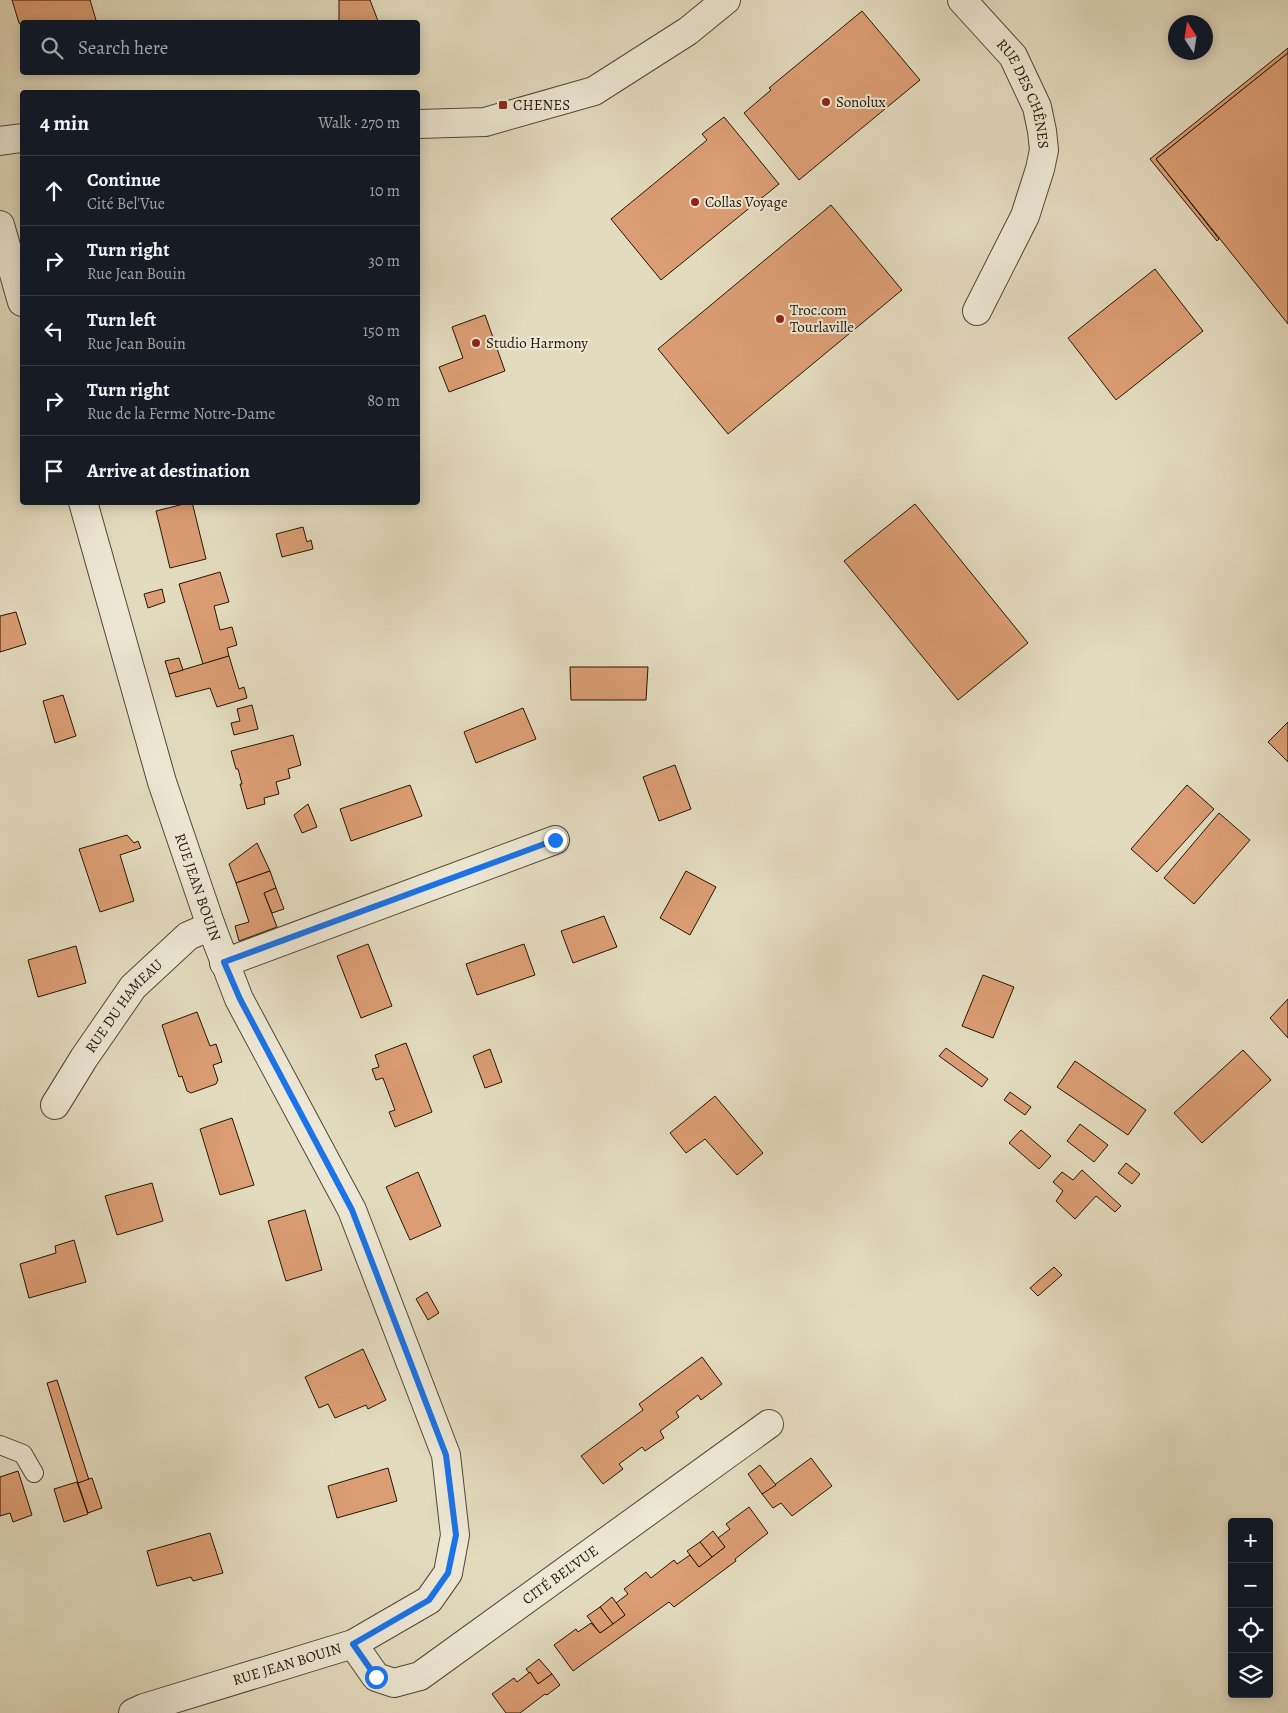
<!DOCTYPE html>
<meta charset="utf-8">
<style>
body{margin:0;font-family:Alegreya,serif;background:#242831;color:#f1f3f6}
.controls{position:absolute;right:15px;bottom:15px;display:grid;overflow:hidden;border-radius:5px;box-shadow:0 2px 12px #0003}
.controls button{width:45px;height:45px;display:grid;place-items:center;padding:0;border:0;border-bottom:1px solid #363941;background:#171b24;color:#f1f3f6;font:25px sans-serif}
.compass{position:absolute;left:1168px;top:15px;width:45px;height:45px;border-radius:50%;background:#171b24;box-shadow:0 2px 12px #0003;rotate:348deg}
.stop{position:absolute;width:15px;height:15px;margin:-11px;border:4px solid #1a73e8;border-radius:50%;background:#fff}
.stop.end{background:#1a73e8;border-color:#fff;box-shadow:0 1px 5px #0008}
.list{margin:0;padding:0;list-style:none}
h2{display:flex;justify-content:space-between;align-items:center;height:65px;margin:0;padding:0 20px;font-size:21px}
h2 small{font-size:16px;font-weight:400;color:#9ea1a6}
.list li{display:grid;grid-template-columns:32px 1fr auto;gap:15px;align-items:center;box-sizing:border-box;height:70px;padding:0 20px;border-top:1px solid #363941}
.list b{display:block;font-size:19px;white-space:nowrap}
.list p{margin:0;font-size:16px;white-space:nowrap;color:#9ea1a6}
.list em{font-size:16px;font-style:normal;color:#9ea1a6}
.icon{flex:none;width:28px;height:28px;fill:none;stroke:currentColor;stroke-width:2;stroke-linecap:round;stroke-linejoin:round}
.map{position:relative;flex:none;width:1288px;height:1713px;overflow:hidden}
.search{position:absolute;background:#171b24;box-shadow:0 2px 12px #0003;left:20px;top:20px;width:400px;height:55px;display:flex;align-items:center;gap:12px;box-sizing:border-box;padding:0 18px;border-radius:5px;color:#9ea1a6;font-size:19px}
.panel{position:absolute;background:#171b24;box-shadow:0 2px 12px #0003;left:20px;top:90px;width:400px;height:415px;border-radius:5px}
.map>svg:first-child{display:block}
.building{fill:#db9d73;stroke:#231605}
.lines{fill:none;stroke-linecap:round;stroke-linejoin:round}
.lane-casing{stroke:#534733;stroke-width:20}
.street-casing{stroke:#534733;stroke-width:30}
.lane{stroke:#ede8d5;stroke-width:18}
.street{stroke:#ede8d5;stroke-width:28}
.route{stroke:#1a73e8;stroke-width:6}
.poi-dot{fill:#8f2418;stroke:#ede8d5;stroke-width:2}
.labels{text-anchor:middle;stroke-width:4;stroke-linejoin:round;paint-order:stroke}
.street-label{font-size:15px;fill:#231605;stroke:#ede8d5}
.poi-label{font-size:15px;fill:#231605;stroke:#ede8d5;text-anchor:start}
</style>
<div class="map">
<svg width="1288" height="1713" viewBox="0 0 1288 1713">
<rect width="100%" height="100%" fill="#e3dbbe"/>
<filter id="stains"><feTurbulence type="fractalNoise" baseFrequency=".004" numOctaves="4"/><feColorMatrix values="0 0 0 0 .2 0 0 0 0 .09 0 0 0 0 .02 0 0 0 .5 -.17"/></filter>
<radialGradient id="worn" r=".72"><stop offset=".6" stop-color="#630" stop-opacity="0"/><stop offset="1" stop-color="#630" stop-opacity=".3"/></radialGradient>
<g class="building">
<polygon points="12,0 90,0 96,20 88,22 22,22 22,25 19,23"/>
<polygon points="339,0 370,0 378,21 308,22 339,21"/>
<polygon points="862,11 920,80 799,180 744,113 771,90 769,88"/>
<polygon points="1288,48 1288,53 1156,159 1219,239 1217,241 1150,159"/>
<polygon points="1288,53 1288,324 1156,159"/>
<polygon points="724,117 779,184 661,280 611,219 707,140 702,134"/>
<polygon points="831,205 902,290 728,434 658,349"/>
<polygon points="1155,269 1203,331 1116,400 1068,338"/>
<polygon points="485,315 505,371 449,392 439,367 463,358 452,327"/>
<polygon points="192,502 206,559 170,568 156,511"/>
<polygon points="915,504 1028,643 958,700 844,561"/>
<polygon points="303,527 307,542 311,540 313,549 282,557 276,534"/>
<polygon points="220,572 229,602 214,606 220,630 232,627 237,645 227,648 229,656 203,664 179,584"/>
<polygon points="162,589 165,602 148,608 144,594"/>
<polygon points="16,612 26,644 0,652 0,616"/>
<polygon points="229,656 239,689 244,687 247,698 217,707 210,688 176,697 169,674"/>
<polygon points="179,658 183,670 169,674 165,661"/>
<polygon points="570,667 648,667 646,700 571,700"/>
<polygon points="63,695 76,736 55,743 43,701"/>
<polygon points="252,705 258,729 234,735 231,723 240,721 237,709"/>
<polygon points="523,708 536,739 476,763 464,732"/>
<polygon points="1288,722 1288,762 1268,742"/>
<polygon points="293,735 301,765 288,769 290,778 276,782 279,794 264,798 265,804 247,809 240,784 242,784 238,769 236,769 231,751"/>
<polygon points="675,765 691,809 659,821 643,777"/>
<polygon points="410,785 422,816 351,841 340,809"/>
<polygon points="1187,785 1214,809 1157,872 1131,849"/>
<polygon points="308,804 317,827 302,833 294,815"/>
<polygon points="1219,813 1250,840 1194,904 1164,878"/>
<polygon points="127,835 134,843 138,841 141,848 120,855 134,901 100,912 79,849"/>
<polygon points="257,843 270,871 236,883 229,864"/>
<polygon points="270,871 276,888 264,893 277,927 239,941 235,926 249,922 236,883"/>
<polygon points="686,871 716,887 690,935 660,918"/>
<polygon points="276,888 284,909 272,913 264,893"/>
<polygon points="604,916 617,947 573,963 561,931"/>
<polygon points="368,944 392,1006 361,1018 337,956"/>
<polygon points="524,944 535,975 477,995 466,964"/>
<polygon points="76,946 86,983 38,997 28,960"/>
<polygon points="983,975 1014,987 993,1038 962,1026"/>
<polygon points="1288,999 1288,1038 1270,1018"/>
<polygon points="197,1012 210,1046 216,1044 222,1062 213,1065 218,1080 216,1084 191,1093 187,1091 182,1076 179,1077 162,1025"/>
<polygon points="406,1043 432,1112 395,1127 389,1112 395,1110 383,1078 376,1080 372,1069 379,1067 375,1055"/>
<polygon points="946,1048 988,1079 982,1087 939,1056"/>
<polygon points="490,1049 502,1082 485,1088 473,1056"/>
<polygon points="1243,1050 1271,1080 1202,1143 1174,1113"/>
<polygon points="1075,1061 1146,1110 1128,1135 1057,1087"/>
<polygon points="1010,1092 1031,1107 1025,1115 1004,1100"/>
<polygon points="715,1096 763,1153 737,1175 705,1139 686,1153 670,1133"/>
<polygon points="232,1118 254,1185 220,1195 200,1129"/>
<polygon points="1080,1124 1108,1145 1094,1162 1067,1141"/>
<polygon points="1021,1130 1051,1156 1039,1169 1009,1143"/>
<polygon points="1126,1163 1140,1174 1132,1184 1118,1173"/>
<polygon points="1082,1170 1121,1206 1115,1212 1096,1196 1075,1219 1056,1201 1063,1191 1053,1182 1062,1172 1073,1180"/>
<polygon points="418,1172 441,1226 410,1240 386,1187"/>
<polygon points="152,1183 163,1221 117,1235 105,1196"/>
<polygon points="305,1210 322,1270 286,1281 268,1221"/>
<polygon points="74,1240 86,1282 29,1298 20,1264 56,1253 55,1246"/>
<polygon points="1054,1267 1062,1275 1038,1296 1030,1288"/>
<polygon points="427,1292 439,1313 428,1320 416,1299"/>
<polygon points="363,1349 386,1400 368,1409 366,1405 335,1418 328,1404 319,1408 305,1377"/>
<polygon points="702,1357 722,1384 701,1400 698,1395 676,1412 679,1417 660,1431 664,1438 645,1451 642,1447 619,1464 623,1469 603,1484 581,1456 643,1410 639,1404"/>
<polygon points="57,1380 89,1480 78,1483 47,1383"/>
<polygon points="811,1458 832,1486 792,1516 781,1503 773,1508 762,1494"/>
<polygon points="760,1465 776,1485 762,1494 748,1474"/>
<polygon points="388,1468 397,1501 337,1518 328,1486"/>
<polygon points="18,1471 32,1515 13,1522 10,1513 0,1516 0,1477"/>
<polygon points="92,1478 102,1508 88,1513 78,1483"/>
<polygon points="77,1482 88,1514 64,1522 54,1489"/>
<polygon points="749,1507 768,1533 735,1559 736,1561 674,1607 669,1602 573,1671 554,1645 576,1629 578,1632 591,1623 600,1633 625,1615 616,1603 628,1594 624,1589 646,1572 651,1578 674,1560 677,1564 690,1555 699,1567 725,1547 718,1538 730,1529 726,1524"/>
<polygon points="713,1531 725,1547 712,1557 700,1542"/>
<polygon points="210,1533 223,1573 193,1581 191,1577 157,1586 147,1551"/>
<polygon points="700,1542 712,1557 699,1567 687,1551"/>
<polygon points="612,1597 625,1615 613,1624 600,1607"/>
<polygon points="600,1607 613,1624 600,1633 587,1616"/>
<polygon points="539,1659 552,1674 538,1684 526,1669"/>
<polygon points="530,1672 538,1684 552,1674 560,1685 547,1695 545,1694 520,1713 506,1713 492,1694 514,1678 517,1682"/>
</g>
<g class="lines">
<defs>
<polyline id="lane" points="0,1445 23,1454 34,1473"/>
<g id="street">
<path id="s1" d="M962 0 1013 56 1037 107 1042 131 1044 150 1040 169 1025 216 977 311"/>
<polyline points="418,124 485,122 594,91 688,31 726,0"/>
<polyline points="0,141 22,138"/>
<polyline points="0,225 22,302"/>
<path id="s2" d="M83 502 162 782 211 926 239 999 352 1210 446 1455 455 1535 448 1573 429 1600 353 1644 144 1708 133 1713"/>
<polyline points="224,963 555,840"/>
<path id="s3" d="M55 1105 84 1058 133 987 188 936 211 926"/>
<path id="s4" d="M353 1644 376 1677 394 1683 420 1676 769 1424"/>
</g>
</defs>
<use href="#lane" class="lane-casing"/>
<use href="#street" class="street-casing"/>
<use href="#lane" class="lane"/>
<use href="#street" class="street"/>
</g>
<g class="lines">
<polyline class="route" points="376,1677 353,1644 429,1600 448,1573 456,1535 446,1455 352,1210 240,999 224,962 555,840"/>
</g>
<g class="poi-dot">
<circle cx="826" cy="102" r="5"/>
<rect x="498" y="100" width="10" height="10" rx="2.5"/>
<circle cx="695" cy="202" r="5"/>
<circle cx="780" cy="319" r="5"/>
<circle cx="476" cy="343" r="5"/>
</g>
<g class="labels">
<g class="street-label">
<text dy="5" stroke="none"><textPath href="#s1" startOffset="115">RUE DES CHÊNES</textPath></text>
<text dy="5" stroke="none"><textPath href="#s2" startOffset="402">RUE JEAN BOUIN</textPath></text>
<text dy="5" stroke="none"><textPath href="#s3" startOffset="121">RUE DU HAMEAU</textPath></text>
<text dy="5" stroke="none"><textPath href="#s4" startOffset="259">CITÉ BEL'VUE</textPath></text>
<text transform="translate(287 1664) rotate(-17)" y="5">RUE JEAN BOUIN</text>
</g>
<g class="poi-label">
<text x="836" y="107">Sonolux</text>
<text x="513" y="110">CHENES</text>
<text x="705" y="207">Collas Voyage</text>
<text x="790" y="315">Troc.com<tspan x="790" dy="17">Tourlaville</tspan></text>
<text x="486" y="348">Studio Harmony</text>
</g>
</g>
<rect width="100%" height="100%" filter="url(#stains)"/>
<rect width="100%" height="100%" fill="url(#worn)"/>
</svg>
<div class="controls">
<button>+</button>
<button>−</button>
<button><svg class="icon" aria-label="locate" viewBox="0 0 24 24"><circle cx="12" cy="12" r="6"/><path d="M12 2v4M12 18v4M2 12h4M18 12h4"/></svg></button>
<button><svg class="icon" aria-label="layers" viewBox="0 0 24 24"><path d="M12 4l9 5-9 5-9-5zM3 14l9 5 9-5"/></svg></button>
</div>
<svg class="compass" viewBox="-18 -18 36 36"><path d="M0-13l5 13h-10z" fill="#e53935"/><path d="M0 13l5-13h-10z" fill="#9ea1a6"/></svg>
<div class="stop" style="left:376px;top:1677px"></div>
<div class="stop end" style="left:555px;top:840px"></div>
<div class="search"><svg class="icon" aria-label="search" viewBox="0 0 24 24"><circle cx="10" cy="10" r="6"/><path d="M15 15l6 6"/></svg>Search here</div>
<section class="panel">
<h2>4 min<small>Walk · 270 m</small></h2>
<ul class="list">
<li><svg class="icon" aria-label="ahead" viewBox="0 0 24 24"><path d="M12 20V5M6 11l6-6 6 6"/></svg><div><b>Continue</b><p>Cité Bel'Vue</p></div><em>10 m</em></li>
<li><svg class="icon" aria-label="right" viewBox="0 0 24 24"><path d="M7 20v-9h11M14 6l5 5-5 5"/></svg><div><b>Turn right</b><p>Rue Jean Bouin</p></div><em>30 m</em></li>
<li><svg class="icon" aria-label="left" viewBox="0 0 24 24"><path d="M17 20v-9H6M10 6l-5 5 5 5"/></svg><div><b>Turn left</b><p>Rue Jean Bouin</p></div><em>150 m</em></li>
<li><svg class="icon" aria-label="right" viewBox="0 0 24 24"><path d="M7 20v-9h11M14 6l5 5-5 5"/></svg><div><b>Turn right</b><p>Rue de la Ferme Notre-Dame</p></div><em>80 m</em></li>
<li><svg class="icon" aria-label="arrive" viewBox="0 0 24 24"><path d="M6 21V4h12l-3 4 3 4H6"/></svg><div><b>Arrive at destination</b></div></li>
</ul>
</section>
</div>
